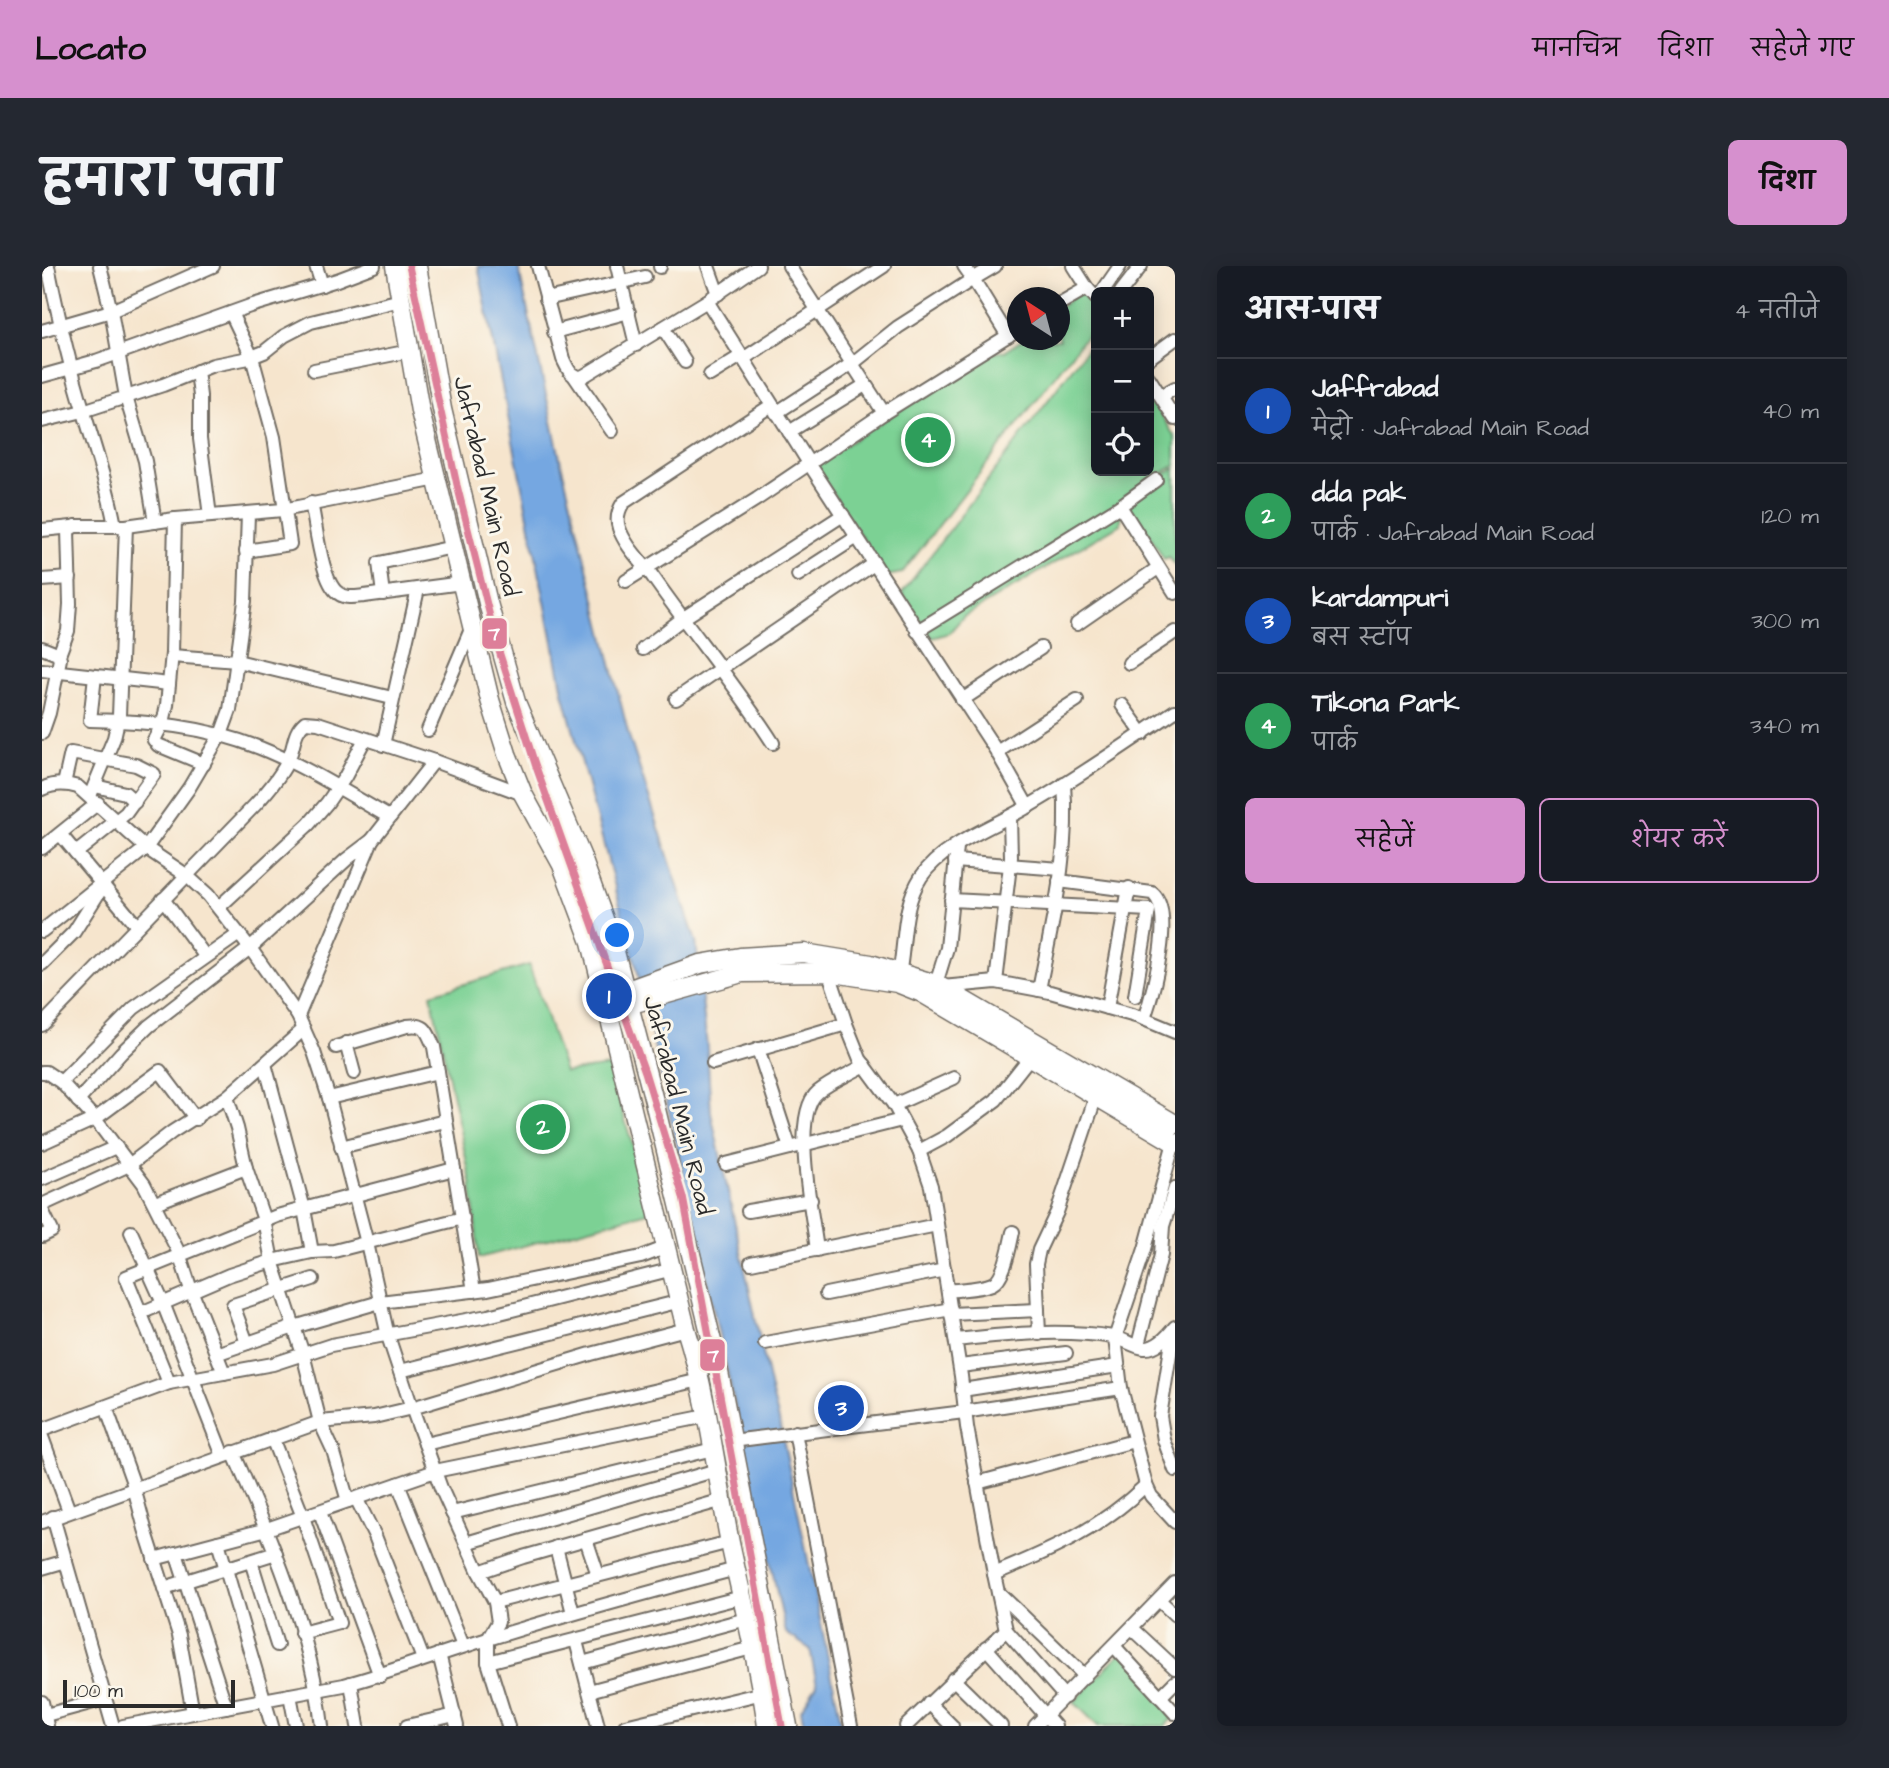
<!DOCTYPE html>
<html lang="hi">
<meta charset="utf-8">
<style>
body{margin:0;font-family:"Architects Daughter","Playpen Sans Deva",sans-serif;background:#242831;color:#f1f3f6}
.controls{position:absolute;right:21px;top:21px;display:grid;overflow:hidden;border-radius:10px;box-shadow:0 4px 18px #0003}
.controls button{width:63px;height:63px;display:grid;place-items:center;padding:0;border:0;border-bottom:2px solid #363941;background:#171b24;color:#f1f3f6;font:35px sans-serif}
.compass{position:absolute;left:965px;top:21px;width:63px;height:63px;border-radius:50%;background:#171b24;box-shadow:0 4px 18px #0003;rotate:324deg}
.scale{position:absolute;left:21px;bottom:18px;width:172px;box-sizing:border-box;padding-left:7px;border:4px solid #2b2b2b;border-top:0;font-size:19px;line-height:24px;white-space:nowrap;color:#2b2b2b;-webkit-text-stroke:5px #fbf7ec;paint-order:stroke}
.you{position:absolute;left:576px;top:670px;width:24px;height:24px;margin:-18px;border:5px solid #fff;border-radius:50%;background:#1a73e8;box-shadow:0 0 0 10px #1a73e833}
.badge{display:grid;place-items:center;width:46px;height:46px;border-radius:50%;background:#d690ce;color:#fff;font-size:23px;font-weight:700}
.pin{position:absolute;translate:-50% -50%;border:4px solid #fff;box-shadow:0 2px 7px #0006}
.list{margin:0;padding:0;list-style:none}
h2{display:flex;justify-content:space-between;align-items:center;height:91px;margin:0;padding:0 28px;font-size:30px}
h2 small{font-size:23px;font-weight:400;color:#9ea1a6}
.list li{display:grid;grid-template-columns:46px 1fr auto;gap:21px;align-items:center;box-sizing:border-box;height:105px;padding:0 28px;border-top:2px solid #363941}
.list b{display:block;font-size:26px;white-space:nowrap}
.list p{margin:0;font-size:23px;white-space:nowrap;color:#9ea1a6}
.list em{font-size:23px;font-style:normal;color:#9ea1a6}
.actions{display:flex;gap:14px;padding:21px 28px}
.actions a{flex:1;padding:16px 0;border:2px solid #d690ce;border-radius:10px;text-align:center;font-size:24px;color:#d690ce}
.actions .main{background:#d690ce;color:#111}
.icon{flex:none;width:38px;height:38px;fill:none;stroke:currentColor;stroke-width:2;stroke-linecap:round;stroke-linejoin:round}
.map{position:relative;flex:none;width:1133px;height:1460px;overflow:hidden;border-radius:10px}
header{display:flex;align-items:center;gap:42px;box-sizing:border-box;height:98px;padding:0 35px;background:#d690ce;color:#111}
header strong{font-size:33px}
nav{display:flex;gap:38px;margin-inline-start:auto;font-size:24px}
.intro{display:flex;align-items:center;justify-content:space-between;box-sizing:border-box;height:168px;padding:0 42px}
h1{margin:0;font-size:49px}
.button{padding:18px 32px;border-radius:10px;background:#d690ce;color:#111;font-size:24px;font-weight:700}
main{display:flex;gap:42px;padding:0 42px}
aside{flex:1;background:#171b24;border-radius:10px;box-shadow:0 4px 18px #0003}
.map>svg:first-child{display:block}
.green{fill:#7bd194;stroke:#537e60;stroke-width:2}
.water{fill:#75a7e1;stroke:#506986;stroke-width:2}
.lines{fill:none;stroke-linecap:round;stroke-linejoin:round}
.street-casing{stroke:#726c64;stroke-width:16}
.secondary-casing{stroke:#726c64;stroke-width:21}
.street{stroke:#fff;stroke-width:12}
.secondary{stroke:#fff;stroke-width:18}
.metro-1-casing{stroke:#fbf7ec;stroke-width:12}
.metro-1{stroke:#dd7f99;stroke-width:7}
.labels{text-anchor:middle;stroke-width:6;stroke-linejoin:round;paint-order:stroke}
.street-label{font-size:24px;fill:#2b2b2b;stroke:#fbf7ec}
.line-badge{stroke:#fbf7ec;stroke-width:2.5}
.badge-label{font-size:19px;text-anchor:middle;font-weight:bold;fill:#fff}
</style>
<header>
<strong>Locato</strong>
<nav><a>मानचित्र</a><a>दिशा</a><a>सहेजे गए</a></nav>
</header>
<div class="intro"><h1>हमारा पता</h1><a class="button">दिशा</a></div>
<main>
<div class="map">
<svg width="1133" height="1460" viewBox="0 0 1133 1460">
<rect width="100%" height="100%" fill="#fbf7ec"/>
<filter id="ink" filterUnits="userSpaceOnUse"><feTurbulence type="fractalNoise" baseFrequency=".0143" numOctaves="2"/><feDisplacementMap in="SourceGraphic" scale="14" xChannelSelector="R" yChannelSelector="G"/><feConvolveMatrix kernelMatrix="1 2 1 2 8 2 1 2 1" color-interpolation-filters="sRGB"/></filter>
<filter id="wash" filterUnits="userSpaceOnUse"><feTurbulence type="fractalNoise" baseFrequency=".00686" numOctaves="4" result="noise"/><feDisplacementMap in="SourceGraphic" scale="28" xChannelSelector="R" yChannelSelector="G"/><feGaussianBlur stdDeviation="1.57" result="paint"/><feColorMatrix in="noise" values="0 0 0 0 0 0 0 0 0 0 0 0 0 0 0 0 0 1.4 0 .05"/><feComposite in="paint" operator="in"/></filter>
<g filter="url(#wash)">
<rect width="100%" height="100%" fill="#f6e5cd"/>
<g class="green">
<path d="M1036 27C1052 33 1054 41 1054 57L860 307 845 310 772 199 946 88 963 85 980 74H1017L1018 41Z"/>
<polygon points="1054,71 1054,205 1107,205 1107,130 1133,171 1133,199 1084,229 1078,258 921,351 907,367 890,372 860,327"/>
<polygon points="1133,202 1133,300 1127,291 1122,293 1100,256 1089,250 1084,238 1107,218"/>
<polygon points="487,699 523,806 567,800 610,945 437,992 429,916 389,728"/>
<polygon points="1081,1384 1131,1435 1133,1450 1123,1460 1056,1460 1032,1436"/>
</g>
<polygon class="water" points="436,0 476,0 519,197 587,470 654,676 665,781 669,847 729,1124 738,1158 800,1460 762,1460 759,1444 775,1419 768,1383 744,1367 595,703 521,426"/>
</g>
<g filter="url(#ink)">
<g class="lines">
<defs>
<g id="street">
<path d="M6 0C16 49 27 98 42 146 53 184 66 220 73 260"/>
<polyline points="58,0 69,45 84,131 103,195 113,256"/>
<polyline points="274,0 280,19"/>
<path d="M496 0 521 93C526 103 528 111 540 111L665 35 716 0"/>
<polyline points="575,0 594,79"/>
<polyline points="618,0 618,1"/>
<polyline points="666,0 676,28"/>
<polyline points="747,0 842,147"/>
<polyline points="953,0 931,13 966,70"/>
<polyline points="1031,0 1045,22 1054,32"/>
<polyline points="1060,26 1078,0"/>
<polyline points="1079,26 1099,0"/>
<polyline points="504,33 603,11"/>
<polyline points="665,35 770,202 955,486 986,541"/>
<polyline points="1017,38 1045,22"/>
<polyline points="189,47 210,91 232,171 248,278 204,285"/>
<polyline points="621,62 643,96"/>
<polyline points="0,65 69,45 171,0"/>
<polyline points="512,66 587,46"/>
<polyline points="1107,92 1133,73"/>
<polyline points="701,93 842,0"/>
<polyline points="272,104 368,85"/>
<polyline points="155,105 158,130 158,173 168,250"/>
<polyline points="668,109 699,90"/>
<polyline points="0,110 54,95 208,40 295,14 332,0"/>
<polyline points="533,111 570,165"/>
<polyline points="1107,112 1133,153"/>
<polyline points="1119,130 1133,122"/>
<path d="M730 139 581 237C576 245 574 253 577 262 583 280 600 296 611 311 650 367 694 419 731 477"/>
<polyline points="734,147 811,97 856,61 931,13 922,0"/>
<polyline points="0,155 41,145 121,119 171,99 207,92 222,86 242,70 269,56 359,34"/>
<polyline points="747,166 823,119"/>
<path d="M269 237C274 257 279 315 296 327 304 333 313 331 322 330L420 317"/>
<polyline points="1078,240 1133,327"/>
<polyline points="134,253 241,244 395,213"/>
<polyline points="0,264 30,261"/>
<polyline points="756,309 815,271"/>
<polyline points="0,314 28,312"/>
<polyline points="584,315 715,233 842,147 975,64"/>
<polyline points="341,328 337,297 411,281"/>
<polyline points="1035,358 1116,302"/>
<polyline points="875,365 1078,240 1114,214"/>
<polyline points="0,382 15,388 18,393 7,447 0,467"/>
<polyline points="601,383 640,353 801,249"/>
<polyline points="17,389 26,365 28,338 26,264 33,260 84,260 133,253 130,387 125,439 121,457 112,474 116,479 162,498"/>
<polyline points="130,390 195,395 350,432"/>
<polyline points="1087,397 1133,366"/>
<polyline points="0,404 127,418"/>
<path d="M53 410 48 454C105 455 163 460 218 482 263 500 305 527 347 551"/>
<polyline points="634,433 832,298"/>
<polyline points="920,434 999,382"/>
<polyline points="1080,439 1101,468"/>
<polyline points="386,464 430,361"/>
<polyline points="341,479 376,323"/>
<polyline points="955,486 1035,434"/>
<polyline points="22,518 29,487 94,499 112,508 84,547 34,587"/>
<polyline points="53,520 83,527 93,536"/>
<path d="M0 523C12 517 23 517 36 521L104 582 144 609 166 629 208 682 256 750 272 786 287 832 325 977 346 1070 370 1142 399 1222 437 1306 453 1336 456 1356 446 1373"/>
<polyline points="48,530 72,472 77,450 84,260"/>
<polyline points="18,568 95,660"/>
<polyline points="0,582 56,537"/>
<polyline points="913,595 1019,603"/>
<path d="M1017 615 1110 627C1133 644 1112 724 1102 753"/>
<polyline points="121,633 163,690"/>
<polyline points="909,634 1107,644 1093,730"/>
<polyline points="177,641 267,558 285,537 303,511 323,473"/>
<polyline points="0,665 104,582 147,522 180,466 188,444 203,335 206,248"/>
<polyline points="0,698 32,666 61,620"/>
<polyline points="785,701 804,758 818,793 852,839 877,885 889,920 919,1110 925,1161 952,1308 964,1364 1023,1431"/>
<path d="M856 714C864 679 859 642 879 611 900 579 953 560 985 541 1036 512 1084 478 1133 445"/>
<polyline points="954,716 969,591 968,551"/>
<polyline points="894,718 905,682 915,581"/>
<polyline points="900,721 954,716 1008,726 1097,751 1133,766"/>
<path d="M997 724C1010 656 1028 587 1022 518"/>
<polyline points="1065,742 1087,622"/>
<polyline points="256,750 330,574 392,495"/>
<path d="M0 759 213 539C226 525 240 509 247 492 253 479 251 466 263 456L276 457 392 495 481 528"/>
<polyline points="304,777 312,807"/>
<path d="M294 781 365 760C384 757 385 765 392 781L432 1025"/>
<polyline points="716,783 748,882"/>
<polyline points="671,797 804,758"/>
<polyline points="223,798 262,943 270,986"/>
<polyline points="0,806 4,806 19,816 53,853 102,918 137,987 149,1024 182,1107"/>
<polyline points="19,816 92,742 197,668"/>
<polyline points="185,831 195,862 204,902 222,954 230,995 261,1088 278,1156 291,1184 306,1235"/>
<polyline points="287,832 396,806"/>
<polyline points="36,835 79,787 107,760 208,682 305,593 330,574"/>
<polyline points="852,839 912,812"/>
<polyline points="1132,876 1103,983 1073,1072 1079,1122 1104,1219 1109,1230 1133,1256"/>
<polyline points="0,877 53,853 118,805 154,853"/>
<polyline points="299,881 403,855"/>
<polyline points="877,885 905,870 954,834 988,791"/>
<polyline points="684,898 860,854"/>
<polyline points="0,913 74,881"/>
<polyline points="113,937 204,902"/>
<polyline points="0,939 87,899 130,866 185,831 262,763"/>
<polyline points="0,944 10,965 0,970"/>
<polyline points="706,945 769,934"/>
<polyline points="89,966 121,1037 181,1190"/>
<path d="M775 984C771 950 748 849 776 826 789 815 808 808 823 799"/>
<polyline points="709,997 895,959"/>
<path d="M906 1025C919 1023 938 1023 950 1018 963 1012 968 979 971 966"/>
<polyline points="784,1028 903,1004"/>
<polyline points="99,1047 187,1009 230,995 270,986 292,985 421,952"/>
<polyline points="909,1048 996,1044"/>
<polyline points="1132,1063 1118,1150 1122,1174 1133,1204"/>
<polyline points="997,1068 994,998 997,984 1015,946 1056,824"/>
<path d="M914 1074C965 1068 1020 1063 1071 1071 1082 1073 1092 1081 1102 1082 1115 1083 1126 1070 1133 1061"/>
<polyline points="205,1077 191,1039 271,1013"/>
<polyline points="723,1077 909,1043"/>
<polyline points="1096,1079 1119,989 1121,960 1133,922"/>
<polyline points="174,1088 252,1061 338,1036 446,1023 599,991 625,981"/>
<polyline points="918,1100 1024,1087"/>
<polyline points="358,1105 639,1035"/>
<polyline points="127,1117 84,1011 235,950 412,903"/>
<polyline points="920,1124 1076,1100"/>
<polyline points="64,1141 90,1214 103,1263 137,1369 151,1447"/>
<polyline points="0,1164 127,1117 231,1098 289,1079 446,1050 631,1003"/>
<polyline points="753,1166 809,1460"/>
<polyline points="0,1171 27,1245"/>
<polyline points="230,1172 261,1251 297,1357 259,1367"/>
<polyline points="690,1175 922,1146 1079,1122"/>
<polyline points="383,1178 658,1114"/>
<path d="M191 1186C229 1272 269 1366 280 1460"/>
<polyline points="935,1217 1092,1175"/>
<polyline points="356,1218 421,1380"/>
<polyline points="314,1232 333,1270 381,1393"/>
<polyline points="278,1246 338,1410"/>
<polyline points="410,1247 671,1183"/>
<polyline points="11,1251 71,1460"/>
<polyline points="0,1256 278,1156 332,1151 370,1142 549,1088 644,1063"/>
<polyline points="544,1273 556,1309"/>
<polyline points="176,1276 230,1460"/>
<polyline points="424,1277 675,1204"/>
<polyline points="514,1281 531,1347"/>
<polyline points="134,1287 184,1441"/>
<polyline points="112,1293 225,1263 393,1205 665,1150"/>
<polyline points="209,1295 235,1379"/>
<polyline points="0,1302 24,1295"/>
<polyline points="437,1306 481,1291 681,1234"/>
<path d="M952 1308C1010 1284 1058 1263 1104 1219"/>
<polyline points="122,1322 234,1287"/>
<polyline points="956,1326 1043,1410"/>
<polyline points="1117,1334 1133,1349"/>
<polyline points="453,1336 688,1276"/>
<polyline points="1090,1362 1133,1402"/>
<polyline points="446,1373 446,1396 466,1460"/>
<polyline points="534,1375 556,1460"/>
<polyline points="1072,1380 1133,1447"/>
<polyline points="944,1382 1013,1460"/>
<polyline points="397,1388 415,1460"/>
<polyline points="446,1396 700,1331"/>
<polyline points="540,1397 704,1353"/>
<polyline points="911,1413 959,1460"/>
<polyline points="309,1417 316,1460"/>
<polyline points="547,1425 710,1382"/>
<polyline points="248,1429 254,1460"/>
<polyline points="1118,1431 1133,1416"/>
<polyline points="0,1436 5,1460"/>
<polyline points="887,1437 910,1460"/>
<polyline points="0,1450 63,1433"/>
<path d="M81 1460 302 1419C351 1406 398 1387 446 1373 528 1348 611 1325 694 1303"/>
<polyline points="365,1460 413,1449"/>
<polyline points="583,1460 721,1427"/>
<polyline points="864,1460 964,1364"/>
<polyline points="993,1460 1133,1317"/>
</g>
<g id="secondary">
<path d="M353 0 378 145 448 434 465 488 481 528 520 599 549 676 644 1063C666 1133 674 1206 688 1277 701 1338 717 1399 725 1460"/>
<polyline points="375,0 400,143 446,337 474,436 539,589 571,678 612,835 675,1096 746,1460"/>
<polyline points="583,725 658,698 698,691 762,687 829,698 894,718 1133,858"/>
<polyline points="586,739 700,707 786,706 855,717 880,727 1133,877"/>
</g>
</defs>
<use href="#street" class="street-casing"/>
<use href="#secondary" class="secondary-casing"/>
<use href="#street" class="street"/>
<use href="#secondary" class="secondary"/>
<defs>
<polyline id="metro-1" points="367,0 415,219 456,382 493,498 603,806 641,931 740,1460"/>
</defs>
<use href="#metro-1" class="metro-1-casing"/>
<use href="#metro-1" class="metro-1"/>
</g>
</g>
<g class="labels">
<g class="street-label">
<text transform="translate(445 220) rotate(77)" y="8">Jafrabad Main Road</text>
<text transform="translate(637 839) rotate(76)" y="8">Jafrabad Main Road</text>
</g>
</g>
<g class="line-badge">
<rect x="439" y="351" width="27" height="33" rx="7" fill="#dd7f99"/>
<rect x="657" y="1072" width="27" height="34" rx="7" fill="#dd7f99"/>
</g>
<g class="badge-label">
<text x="452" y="374">7</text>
<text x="671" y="1096">7</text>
</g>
</svg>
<div class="controls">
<button>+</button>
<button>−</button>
<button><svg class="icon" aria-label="locate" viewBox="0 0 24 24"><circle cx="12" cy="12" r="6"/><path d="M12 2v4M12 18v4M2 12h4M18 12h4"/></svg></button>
</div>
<svg class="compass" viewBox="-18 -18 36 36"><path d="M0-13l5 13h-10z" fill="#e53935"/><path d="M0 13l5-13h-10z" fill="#9ea1a6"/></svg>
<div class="scale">100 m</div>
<div class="you"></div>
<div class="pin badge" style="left:567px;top:730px;background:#1a4fb4">1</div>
<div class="pin badge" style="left:501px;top:861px;background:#2e9e5b">2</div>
<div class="pin badge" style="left:799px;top:1142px;background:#1a4fb4">3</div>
<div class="pin badge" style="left:886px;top:174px;background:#2e9e5b">4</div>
</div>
<aside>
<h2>आस-पास<small>4 नतीजे</small></h2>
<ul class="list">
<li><span class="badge" style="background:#1a4fb4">1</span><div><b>Jaffrabad</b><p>मेट्रो · Jafrabad Main Road</p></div><em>40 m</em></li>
<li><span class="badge" style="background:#2e9e5b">2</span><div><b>dda pak</b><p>पार्क · Jafrabad Main Road</p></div><em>120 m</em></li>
<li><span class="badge" style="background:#1a4fb4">3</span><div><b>kardampuri</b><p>बस स्टॉप</p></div><em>300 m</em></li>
<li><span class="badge" style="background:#2e9e5b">4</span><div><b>Tikona Park</b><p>पार्क</p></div><em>340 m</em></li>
</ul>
<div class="actions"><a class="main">सहेजें</a><a>शेयर करें</a></div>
</aside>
</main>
